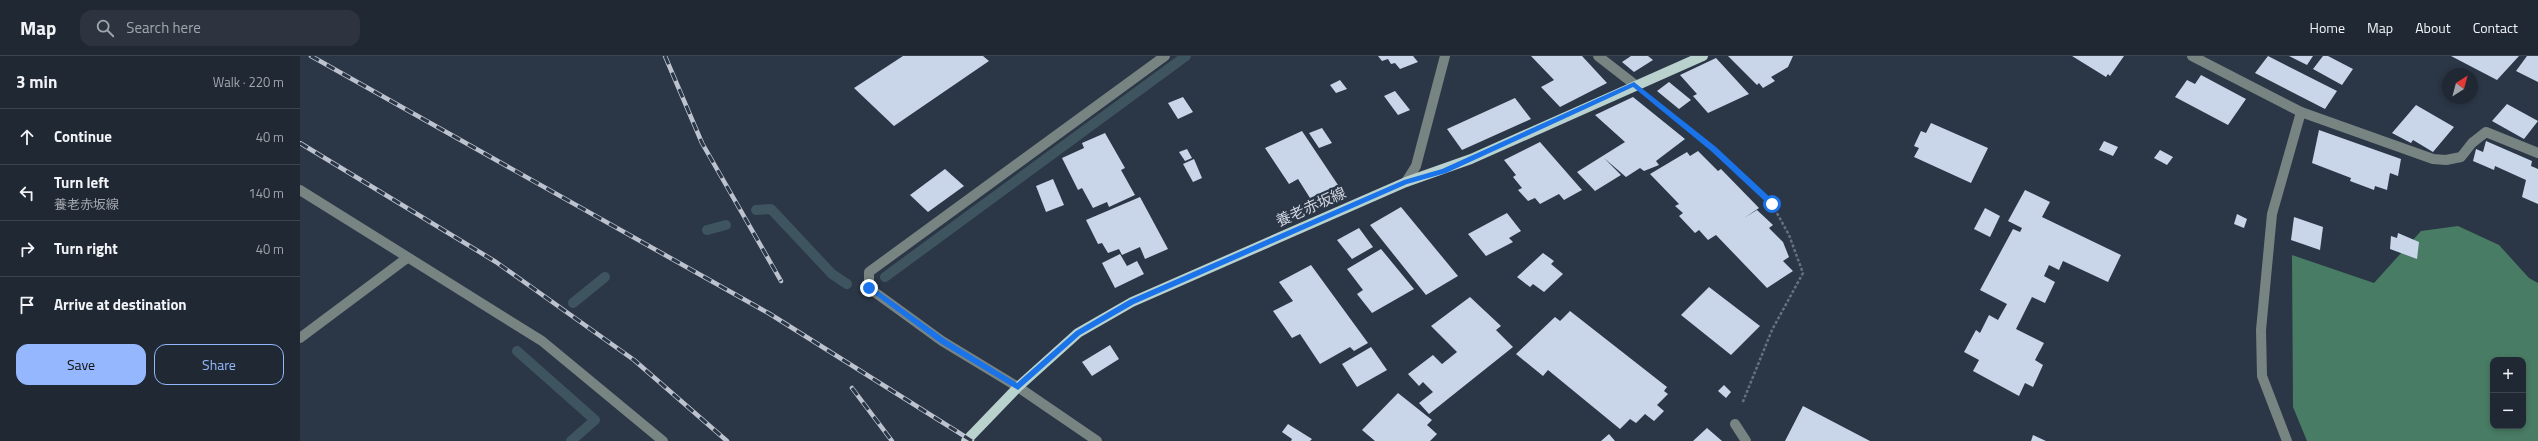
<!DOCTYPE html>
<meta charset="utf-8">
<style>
body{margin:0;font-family:"Titillium Web","Noto Sans JP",sans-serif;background:#2d3440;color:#f1f3f6}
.controls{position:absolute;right:12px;bottom:12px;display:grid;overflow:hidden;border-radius:8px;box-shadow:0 2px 6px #0003}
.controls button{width:36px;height:36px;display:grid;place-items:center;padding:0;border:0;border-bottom:1px solid #3d444f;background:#202834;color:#f1f3f6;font:20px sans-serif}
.compass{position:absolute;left:2142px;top:12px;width:36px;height:36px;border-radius:50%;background:#202834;box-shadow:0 2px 6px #0003;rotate:36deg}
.stop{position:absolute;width:12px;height:12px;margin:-9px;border:3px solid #1a73e8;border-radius:50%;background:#fff}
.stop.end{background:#1a73e8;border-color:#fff;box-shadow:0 1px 4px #0008}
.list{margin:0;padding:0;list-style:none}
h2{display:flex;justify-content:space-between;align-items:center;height:52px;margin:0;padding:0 16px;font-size:17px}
h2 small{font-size:13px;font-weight:400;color:#a2a6ac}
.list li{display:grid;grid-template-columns:26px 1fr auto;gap:12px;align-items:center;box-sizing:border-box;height:56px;padding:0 16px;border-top:1px solid #3d444f}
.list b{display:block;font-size:15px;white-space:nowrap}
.list p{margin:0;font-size:13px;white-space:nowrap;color:#a2a6ac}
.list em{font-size:13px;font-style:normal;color:#a2a6ac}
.actions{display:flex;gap:8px;padding:12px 16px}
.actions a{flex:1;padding:9px 0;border:1px solid #94b7fd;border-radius:12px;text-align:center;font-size:14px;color:#94b7fd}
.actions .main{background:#94b7fd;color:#111}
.icon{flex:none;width:22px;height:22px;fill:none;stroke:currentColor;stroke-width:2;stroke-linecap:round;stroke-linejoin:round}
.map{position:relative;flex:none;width:2238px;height:385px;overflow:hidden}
header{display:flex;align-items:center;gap:24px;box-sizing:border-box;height:56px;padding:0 20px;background:#202834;border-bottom:1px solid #3d444f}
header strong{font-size:19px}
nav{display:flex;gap:22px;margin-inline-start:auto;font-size:14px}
.search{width:280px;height:36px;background:#2d3440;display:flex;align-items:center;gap:10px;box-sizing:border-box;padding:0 14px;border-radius:12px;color:#a2a6ac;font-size:15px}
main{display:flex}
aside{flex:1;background:#202834}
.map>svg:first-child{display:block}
.forest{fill:#497c64;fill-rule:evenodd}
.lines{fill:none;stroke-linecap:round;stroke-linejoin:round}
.stream{stroke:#3e545e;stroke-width:10}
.building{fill:#c9d6ea}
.path{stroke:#67707f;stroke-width:2.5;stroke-dasharray:3 2;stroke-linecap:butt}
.minor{stroke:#788482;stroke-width:10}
.major{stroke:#b9d2ce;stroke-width:10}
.rail-casing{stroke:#bcc2ce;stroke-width:4.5}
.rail{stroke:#2b3646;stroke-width:3;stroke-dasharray:9;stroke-linecap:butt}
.route{fill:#1a73e8}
.labels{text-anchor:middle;stroke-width:4;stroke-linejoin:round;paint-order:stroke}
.street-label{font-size:15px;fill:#ced4df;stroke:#2b3646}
</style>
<header>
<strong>Map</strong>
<div class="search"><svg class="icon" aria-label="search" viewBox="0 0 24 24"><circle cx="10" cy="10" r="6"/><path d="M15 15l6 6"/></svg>Search here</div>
<nav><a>Home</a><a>Map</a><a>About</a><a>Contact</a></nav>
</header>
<main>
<aside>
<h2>3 min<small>Walk · 220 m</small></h2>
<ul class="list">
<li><svg class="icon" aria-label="ahead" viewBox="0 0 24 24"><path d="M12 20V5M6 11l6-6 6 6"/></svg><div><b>Continue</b></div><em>40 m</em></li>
<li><svg class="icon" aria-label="left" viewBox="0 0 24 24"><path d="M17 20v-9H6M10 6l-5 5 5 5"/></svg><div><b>Turn left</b><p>養老赤坂線</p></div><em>140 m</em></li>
<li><svg class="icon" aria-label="right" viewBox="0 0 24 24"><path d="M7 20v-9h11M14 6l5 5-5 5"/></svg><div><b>Turn right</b></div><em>40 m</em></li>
<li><svg class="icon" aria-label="arrive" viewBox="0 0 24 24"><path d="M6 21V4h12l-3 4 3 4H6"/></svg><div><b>Arrive at destination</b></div></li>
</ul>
<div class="actions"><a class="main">Save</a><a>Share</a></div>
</aside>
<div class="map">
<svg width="2238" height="385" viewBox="0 0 2238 385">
<rect width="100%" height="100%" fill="#2b3646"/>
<path class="forest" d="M2158 170 2199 189 2229 222 2238 227V385H2007L1993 351 1992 199 2074 227 2121 175ZM2193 304H2223V370H2193Z"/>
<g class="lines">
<g class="stream">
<polyline points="456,154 471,153 532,218 547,228"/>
<polyline points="407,174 426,169"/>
<polyline points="585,221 886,0"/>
<polyline points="273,247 305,221"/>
<polyline points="217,295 295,364 271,385"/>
</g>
</g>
<g class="building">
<polygon points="603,0 683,0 689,5 594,70 554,32"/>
<polygon points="1078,0 1113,0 1118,6 1100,13 1095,7 1091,8 1088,3 1082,5"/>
<polygon points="1231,0 1282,0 1307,27 1260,51 1241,31 1254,24"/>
<polygon points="1331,0 1348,0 1353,4 1334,16 1322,6"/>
<polygon points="1428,0 1493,0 1488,11 1471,21 1475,25 1463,32 1459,27 1457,29"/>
<polygon points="1772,0 1824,0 1810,20 1808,18 1806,21"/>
<polygon points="1968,0 2037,35 2025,53 1955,17"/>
<polygon points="1989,0 2013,0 2007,9"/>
<polygon points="2023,0 2028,0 2053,13 2042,29 2013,13"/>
<polygon points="2151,0 2219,0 2197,24"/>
<polygon points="2227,0 2238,0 2238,26 2216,15"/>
<polygon points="1416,2 1449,38 1408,57 1393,40 1397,38 1380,19"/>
<polygon points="1901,19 1946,43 1928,69 1875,41 1887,24 1895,28"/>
<polygon points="1040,24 1047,33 1036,37 1030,29"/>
<polygon points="1369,26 1391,44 1379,53 1357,35"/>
<polygon points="1095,35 1110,54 1098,59 1084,40"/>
<polygon points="883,41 893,56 878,63 868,47"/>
<polygon points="1333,41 1385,83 1356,105 1359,109 1344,115 1340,112 1326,121 1304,102 1321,119 1295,135 1277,116 1325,86 1295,59"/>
<polygon points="1215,42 1231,63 1162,94 1147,73"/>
<polygon points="2207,48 2238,65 2224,83 2192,65"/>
<polygon points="2116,49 2154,71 2133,96 2113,84 2111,87 2092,77"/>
<polygon points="1631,67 1688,92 1671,127 1614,101 1619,92 1614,90 1621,75 1626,77"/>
<polygon points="1022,72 1032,87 1019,92 1009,77"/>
<polygon points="2019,74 2101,103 2098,120 2090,117 2087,134 2075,130 2074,134 2050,125 2051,122 2012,107"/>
<polygon points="1002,75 1038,129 1010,142 998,123 989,128 965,92"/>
<polygon points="805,77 825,112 821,114 835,139 809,151 807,146 793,152 782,132 778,134 762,102 784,92 782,87"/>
<polygon points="1804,85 1818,91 1813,100 1799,94"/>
<polygon points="2186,85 2232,105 2231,110 2238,113 2238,148 2222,141 2226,124 2195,110 2194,114 2173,105 2176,93 2183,96"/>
<polygon points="1240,86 1282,134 1264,144 1259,138 1240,148 1235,142 1228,145 1218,134 1222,132 1213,121 1216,119 1204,104"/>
<polygon points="887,93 892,102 885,105 879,96"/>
<polygon points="1860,94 1873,101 1867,109 1854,102"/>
<polygon points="1398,95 1418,115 1421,113 1459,152 1444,162 1457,154 1473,169 1469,172 1483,186 1489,201 1483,205 1493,215 1467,232 1416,179 1408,184 1399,174 1395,177 1379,160 1383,157 1375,150 1379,148 1350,118 1387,96 1390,100"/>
<polygon points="894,103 902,122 893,126 883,108"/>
<polygon points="645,113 664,130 628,156 610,139"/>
<polygon points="753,123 764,149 746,156 736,130"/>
<polygon points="1725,134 1750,146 1742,161 1821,199 1808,226 1763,205 1759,214 1749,209 1744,220 1755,226 1745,247 1732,241 1716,273 1744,287 1735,304 1743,309 1733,331 1725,327 1719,340 1673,315 1679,304 1664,296 1676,274 1680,277 1689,259 1698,264 1707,248 1680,234 1713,173 1720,176 1722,172 1708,165"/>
<polygon points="840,141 868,193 845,203 840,191 822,199 819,193 808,197 802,187 798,188 786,164"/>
<polygon points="1101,151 1158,220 1126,239 1070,169"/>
<polygon points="1685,152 1700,160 1690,181 1674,173"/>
<polygon points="1207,157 1221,175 1209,182 1213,186 1186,200 1168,178"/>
<polygon points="1937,158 1947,163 1944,172 1934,168"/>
<polygon points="1994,161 2023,171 2020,194 1991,184"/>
<polygon points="1059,172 1073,191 1052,203 1037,184"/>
<polygon points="2098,177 2119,186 2117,203 2090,193 2091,180 2097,182"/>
<polygon points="1081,193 1114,233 1072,257 1057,238 1063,234 1047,213"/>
<polygon points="1243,197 1254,205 1251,208 1263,218 1244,236 1233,228 1230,231 1217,221"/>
<polygon points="820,198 827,210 837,205 844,218 815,232 802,207"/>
<polygon points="1011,209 1068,287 1054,295 1050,291 1020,308 1000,278 992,282 973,255 993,245 979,226"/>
<polygon points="1409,231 1460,270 1431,299 1381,259"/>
<polygon points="1170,241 1201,270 1196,274 1213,291 1129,358 1119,347 1133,336 1123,326 1119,330 1108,318 1133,299 1142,308 1157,296 1131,270"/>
<polygon points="1270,255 1367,331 1364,335 1368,338 1357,349 1364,355 1354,365 1345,358 1336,367 1330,363 1320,373 1248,314 1243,320 1216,298 1255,261 1260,265"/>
<polygon points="810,289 819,303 792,320 782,306"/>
<polygon points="1071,291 1087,314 1057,331 1042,308"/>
<polygon points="1424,329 1431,336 1426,342 1418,335"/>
<polygon points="1098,337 1132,364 1127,369 1137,378 1130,385 1075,385 1062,374"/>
<polygon points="1503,350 1570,385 1485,385"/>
<polygon points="988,368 1012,383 1010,385 991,385 992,383 982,376"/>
<polygon points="1407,372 1422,385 1393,385"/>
<polygon points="1309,378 1315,385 1301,385"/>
<polygon points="1733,379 1746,385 1731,385"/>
</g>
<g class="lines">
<polyline class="path" points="1356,46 1413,93 1472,148 1489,179 1503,217 1472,274 1442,348"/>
<g class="minor">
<polyline points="1298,0 1334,28"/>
<polyline points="1892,0 2001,56 2133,103 2146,104 2161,101 2172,87 2186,76 2238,97"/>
<polyline points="1106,126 1116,110 1145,0"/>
<polyline points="0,134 242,285 363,385"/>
<polyline points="0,282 107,202"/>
<polyline points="1435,368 1446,385"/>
<polyline points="797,385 718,331 642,285 569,232 569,216 865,0"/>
<polyline points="1987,385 1962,320 1961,274 1972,158 2001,56"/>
</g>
<polyline class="major" points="666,385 718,331 778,277 832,246 1106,126 1171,103 1403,0"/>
<defs>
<g id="rail">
<polyline points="11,0 470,258 672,385"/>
<polyline points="365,0 402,87 481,225"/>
<polyline points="0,87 196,206 334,304 427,385"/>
<polyline points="552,332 592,385"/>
</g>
</defs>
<use href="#rail" class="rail-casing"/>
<use href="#rail" class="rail"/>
</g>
<polygon class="route" points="1334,26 1416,91 1475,146 1475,150 1470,150 1411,95 1333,31 1146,117 1107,128 834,248 780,279 718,334 640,287 566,232 571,230 645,283 717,327 776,275 829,244 1104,124 1142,113"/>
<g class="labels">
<g class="street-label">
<text transform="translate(1011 151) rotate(-24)" y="5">養老赤坂線</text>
</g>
</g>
</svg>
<div class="controls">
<button>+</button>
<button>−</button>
</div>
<svg class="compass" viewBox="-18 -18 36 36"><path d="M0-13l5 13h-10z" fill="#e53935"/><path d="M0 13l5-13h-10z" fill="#a2a6ac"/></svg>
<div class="stop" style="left:1472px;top:148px"></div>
<div class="stop end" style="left:569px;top:232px"></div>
</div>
</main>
